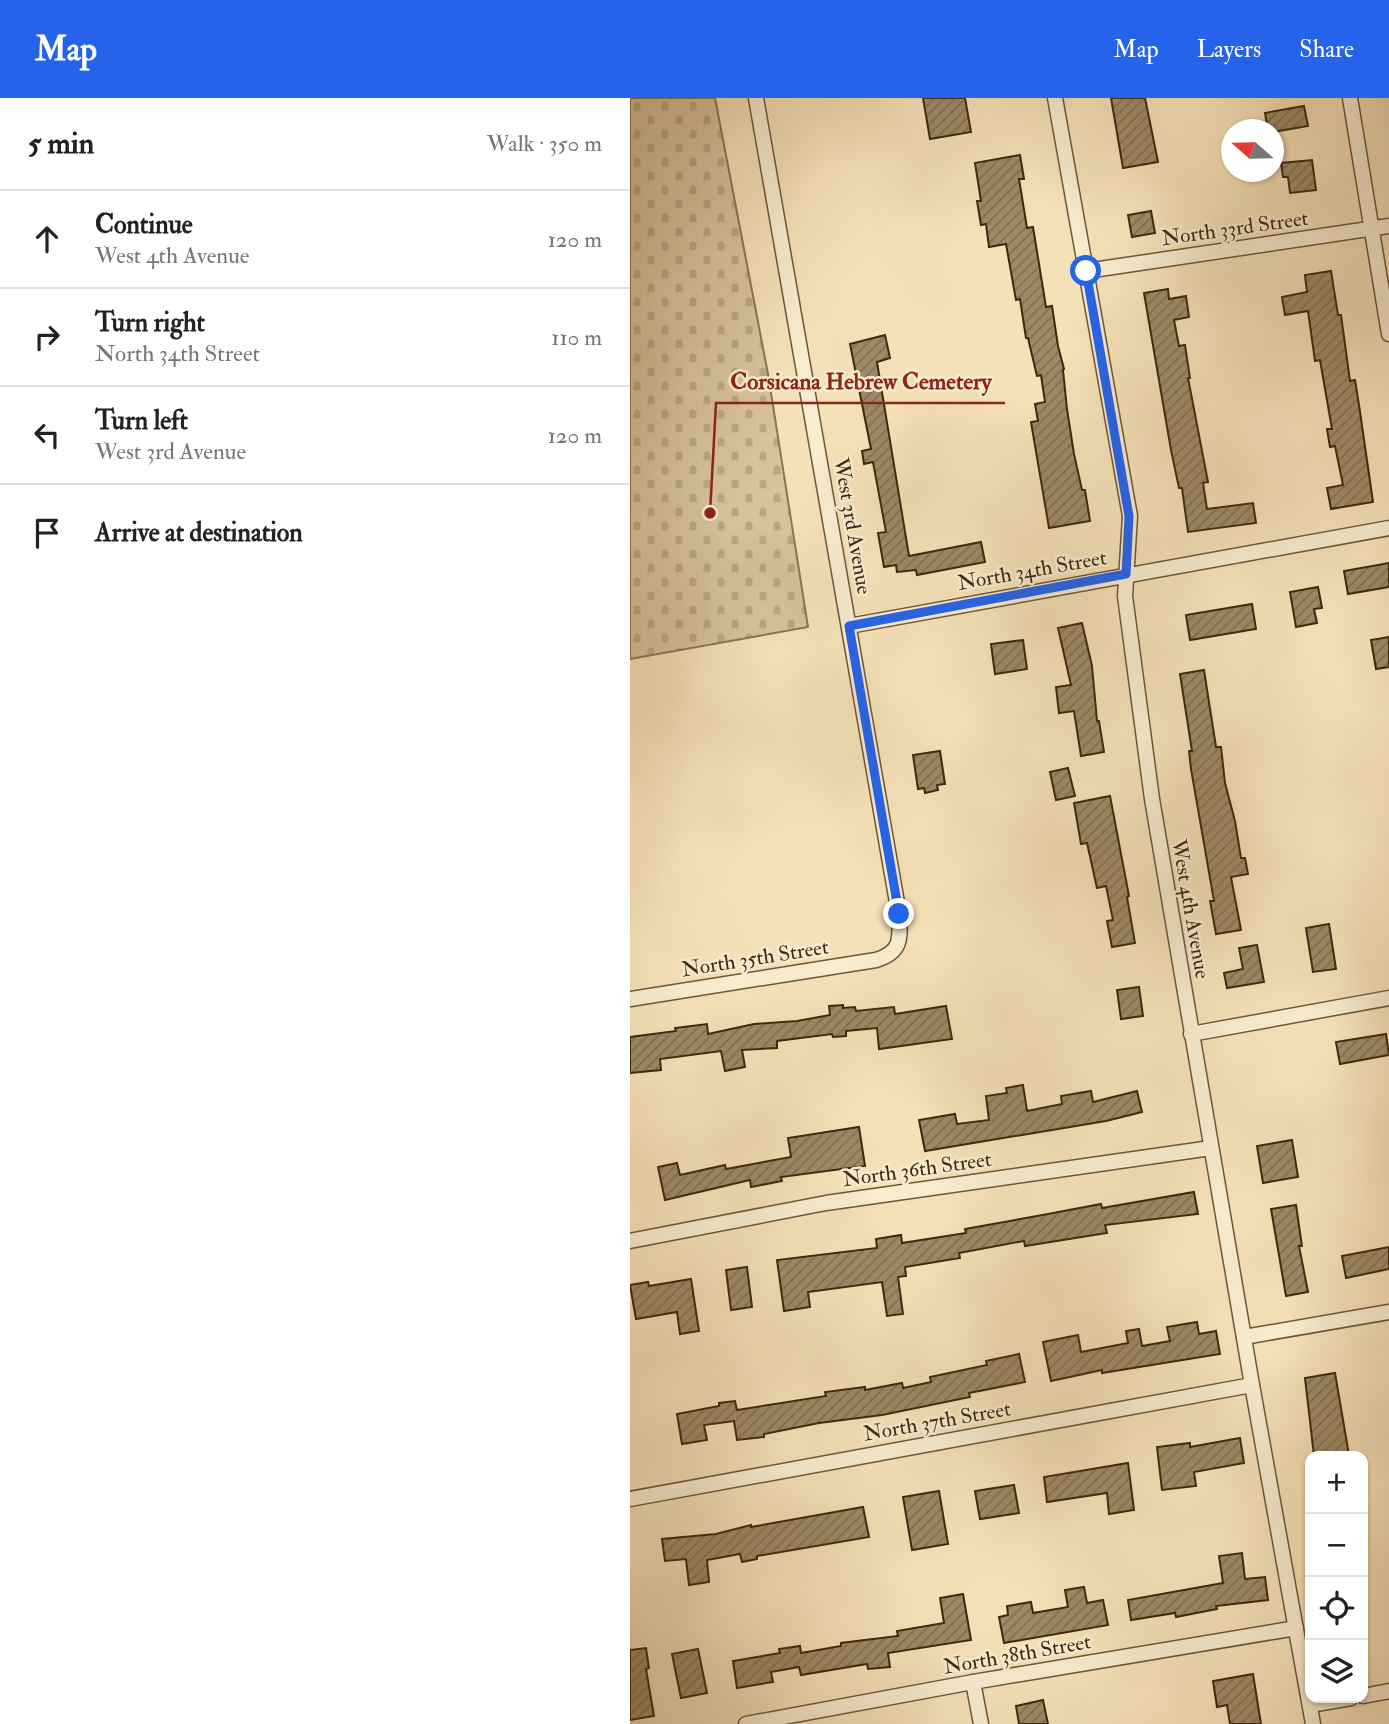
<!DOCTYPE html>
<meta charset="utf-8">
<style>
body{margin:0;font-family:"IM FELL Double Pica",serif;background:#f6f6f6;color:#222}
.controls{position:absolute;right:21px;bottom:21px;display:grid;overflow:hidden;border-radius:14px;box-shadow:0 2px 5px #0004}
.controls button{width:63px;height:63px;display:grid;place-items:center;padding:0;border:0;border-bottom:2px solid #e0e0e0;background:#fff;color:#222;font:35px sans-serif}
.compass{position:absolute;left:591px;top:21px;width:63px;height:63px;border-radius:50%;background:#fff;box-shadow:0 2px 5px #0004;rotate:290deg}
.stop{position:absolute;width:21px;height:21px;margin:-16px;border:5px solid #2563eb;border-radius:50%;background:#fff}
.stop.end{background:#2563eb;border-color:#fff;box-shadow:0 2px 7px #0008}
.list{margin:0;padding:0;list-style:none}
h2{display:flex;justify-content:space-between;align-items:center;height:91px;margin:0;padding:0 28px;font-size:30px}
h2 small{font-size:23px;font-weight:400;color:#767676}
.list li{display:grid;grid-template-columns:46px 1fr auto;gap:21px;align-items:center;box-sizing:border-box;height:98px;padding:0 28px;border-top:2px solid #e0e0e0}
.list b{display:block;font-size:26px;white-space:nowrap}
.list p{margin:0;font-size:23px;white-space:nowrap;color:#767676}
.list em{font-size:23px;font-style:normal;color:#767676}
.icon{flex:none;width:38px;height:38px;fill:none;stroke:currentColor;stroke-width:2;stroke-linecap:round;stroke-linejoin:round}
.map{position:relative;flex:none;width:759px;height:1626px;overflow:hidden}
header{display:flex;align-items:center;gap:42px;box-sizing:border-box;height:98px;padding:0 35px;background:#2563eb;color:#fff}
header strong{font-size:33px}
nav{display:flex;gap:38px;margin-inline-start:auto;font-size:24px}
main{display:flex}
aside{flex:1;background:#fff}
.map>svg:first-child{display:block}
.cemetery{fill:url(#cemetery-stones);stroke:#8a7654;stroke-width:2}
.building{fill:url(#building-hatch);stroke:#3d290d;stroke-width:2}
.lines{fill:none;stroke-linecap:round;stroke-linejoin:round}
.street-casing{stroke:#6b5738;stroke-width:17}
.street{stroke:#f8ecd1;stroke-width:14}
.route{stroke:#2563eb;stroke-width:9}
.labels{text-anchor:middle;stroke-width:5;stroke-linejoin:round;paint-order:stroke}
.street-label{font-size:21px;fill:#3d290d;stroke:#f8ecd1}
.leader{fill:none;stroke:#8f2418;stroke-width:2.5}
.callout-dot{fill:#8f2418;stroke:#f8ecd1;stroke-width:2.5}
.callout-label{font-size:23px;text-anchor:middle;font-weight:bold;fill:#8f2418;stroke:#f8ecd1;stroke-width:5;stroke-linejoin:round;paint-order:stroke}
</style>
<header>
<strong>Map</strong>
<nav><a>Map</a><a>Layers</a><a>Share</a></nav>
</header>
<main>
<aside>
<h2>5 min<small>Walk · 350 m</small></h2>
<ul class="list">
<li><svg class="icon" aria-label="ahead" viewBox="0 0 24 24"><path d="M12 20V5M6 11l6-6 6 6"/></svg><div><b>Continue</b><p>West 4th Avenue</p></div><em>120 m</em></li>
<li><svg class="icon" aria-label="right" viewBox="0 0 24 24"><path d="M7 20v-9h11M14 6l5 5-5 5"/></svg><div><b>Turn right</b><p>North 34th Street</p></div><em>110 m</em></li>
<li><svg class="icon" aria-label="left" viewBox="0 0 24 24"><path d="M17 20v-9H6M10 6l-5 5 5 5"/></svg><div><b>Turn left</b><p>West 3rd Avenue</p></div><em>120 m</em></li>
<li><svg class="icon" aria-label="arrive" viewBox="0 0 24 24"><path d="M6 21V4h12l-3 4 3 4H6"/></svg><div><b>Arrive at destination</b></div></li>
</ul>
</aside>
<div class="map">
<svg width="759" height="1626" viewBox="0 0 759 1626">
<defs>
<pattern id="cemetery-stones" width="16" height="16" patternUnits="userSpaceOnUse" patternTransform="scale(1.75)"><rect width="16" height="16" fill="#d6c29b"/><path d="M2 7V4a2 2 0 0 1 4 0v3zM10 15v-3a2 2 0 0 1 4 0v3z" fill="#b9a784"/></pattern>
<pattern id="building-hatch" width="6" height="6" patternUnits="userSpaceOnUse" patternTransform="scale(1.75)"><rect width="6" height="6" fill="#9d8966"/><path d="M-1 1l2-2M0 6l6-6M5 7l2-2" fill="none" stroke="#817052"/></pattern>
</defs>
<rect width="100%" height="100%" fill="#f5e1b8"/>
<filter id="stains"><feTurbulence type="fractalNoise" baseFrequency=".00286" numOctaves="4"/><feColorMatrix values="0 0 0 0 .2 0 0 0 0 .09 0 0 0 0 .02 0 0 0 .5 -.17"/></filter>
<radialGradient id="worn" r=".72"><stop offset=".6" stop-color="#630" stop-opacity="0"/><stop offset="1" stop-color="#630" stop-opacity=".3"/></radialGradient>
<polygon class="cemetery" points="0,0 85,0 138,276 178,529 0,561"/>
<g class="building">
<polygon points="293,0 335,0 341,34 300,41"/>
<polygon points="481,0 515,0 528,64 493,70"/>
<polygon points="674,8 678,28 643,34 643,32 638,32 635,15"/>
<polygon points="390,57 394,81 389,81 397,130 403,129 416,209 422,208 428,248 434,271 433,272 437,311 444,356 452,392 455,392 460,423 419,430 401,324 408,323 405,306 415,304 411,277 407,278 398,240 396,240 390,201 386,202 376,146 359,149 356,126 351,127 347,103 351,103 345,65"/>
<polygon points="682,62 686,92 660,95 658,79 653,79 651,65"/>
<polygon points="521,113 525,135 502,139 498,117"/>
<polygon points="701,173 708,217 711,217 720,283 725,282 729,307 743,404 701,411 697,390 713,387 705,348 700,349 697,331 702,331 690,262 685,263 678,213 655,217 652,199 677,194 675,177"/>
<polygon points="538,191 539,201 556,198 559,219 544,222 549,248 555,247 560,280 558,280 578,384 573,385 577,411 623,405 626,425 558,434 552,390 549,390 541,352 514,195"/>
<polygon points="255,237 260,260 247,264 279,458 351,444 355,464 287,477 286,472 267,474 266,467 254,469 248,435 256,434 243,364 234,366 232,353 241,351 220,246"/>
<polygon points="759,465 759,489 718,496 714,473"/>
<polygon points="688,489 692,510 684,511 687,525 666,529 660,494"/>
<polygon points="622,506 626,531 560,542 556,517"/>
<polygon points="452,525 462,568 467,623 469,623 474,654 451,658 444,613 429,615 426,589 441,587 428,530"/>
<polygon points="759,539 759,569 746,571 741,542"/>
<polygon points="393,542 397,571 365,576 361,546"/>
<polygon points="574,572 586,649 591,649 595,685 605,723 611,760 615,760 618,776 601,779 611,832 586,836 580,803 584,803 561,671 559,653 562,653 550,576"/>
<polygon points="310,653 315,686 307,687 308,692 295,695 294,690 288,691 283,657"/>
<polygon points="438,670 445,698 426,702 420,674"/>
<polygon points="480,698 499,798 497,799 505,845 482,849 477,823 483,822 476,788 467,790 457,745 451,746 444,705"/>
<polygon points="699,826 706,871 683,874 676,830"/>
<polygon points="627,847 634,884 597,890 594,875 613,871 609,850"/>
<polygon points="509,889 513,918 491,921 487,892"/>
<polygon points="213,907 213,910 225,909 226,913 264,909 265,916 316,908 322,941 249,951 247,930 216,933 216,938 203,939 202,936 147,943 147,950 112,952 115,969 95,973 91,953 30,961 31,972 0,975 0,939 46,933 45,930 77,926 78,936 124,926 167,923 200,917 199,908"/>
<polygon points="756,936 759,957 710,966 706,944"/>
<polygon points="393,987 397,1013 432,1006 431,998 461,993 463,1004 507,993 512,1014 476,1023 295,1053 289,1022 325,1016 327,1026 359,1022 356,998 377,995 376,990"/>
<polygon points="229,1029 235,1068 151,1079 152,1083 121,1089 120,1082 35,1102 28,1069 47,1065 50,1077 95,1067 96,1071 161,1059 158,1040"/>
<polygon points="662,1042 668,1079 633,1085 627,1048"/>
<polygon points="564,1094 568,1116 475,1127 477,1135 395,1148 394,1143 329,1155 330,1160 275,1169 276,1178 268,1179 273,1216 257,1218 252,1184 178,1194 180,1209 154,1213 147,1162 247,1150 246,1141 271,1137 272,1145 336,1135 335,1131 418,1116 471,1106 472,1110"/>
<polygon points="666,1107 672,1148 669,1148 678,1194 656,1198 641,1111"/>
<polygon points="759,1149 759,1171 716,1180 712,1158"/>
<polygon points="117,1169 122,1209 101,1212 96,1172"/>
<polygon points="61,1181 69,1233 50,1236 47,1214 6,1221 0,1187 18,1184 19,1188"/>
<polygon points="567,1224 569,1236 586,1233 590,1256 472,1275 472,1272 421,1283 413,1244 448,1237 451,1254 498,1245 496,1233 509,1231 512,1248 540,1243 537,1229"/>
<polygon points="389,1256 395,1284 339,1295 340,1299 252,1317 189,1325 134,1336 134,1339 107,1342 104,1323 74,1327 77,1342 52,1346 47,1316 89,1308 89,1305 105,1303 107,1312 196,1298 195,1294 235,1289 235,1292 272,1285 273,1290 301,1284 300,1279 357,1267 356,1263"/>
<polygon points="705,1275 719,1357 684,1358 675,1280"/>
<polygon points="610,1340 614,1365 564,1374 566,1388 532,1392 527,1349 560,1345 560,1349"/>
<polygon points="498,1365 504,1412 479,1416 477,1395 417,1404 414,1379"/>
<polygon points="384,1387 389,1415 350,1421 345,1393"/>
<polygon points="309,1393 318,1446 282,1452 273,1399"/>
<polygon points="233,1409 239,1439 127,1458 127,1461 112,1464 110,1456 77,1462 79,1484 59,1487 56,1461 35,1463 32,1441 86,1436 121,1427 121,1429"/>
<polygon points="612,1455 615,1481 635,1479 638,1502 586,1508 587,1511 546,1519 545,1515 501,1522 498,1502 593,1485 589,1458"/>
<polygon points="454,1489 457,1505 473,1502 478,1527 374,1545 369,1519 378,1517 377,1508 401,1504 403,1515 438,1509 435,1492"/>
<polygon points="333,1496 341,1542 258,1555 260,1569 238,1571 237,1566 171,1577 169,1569 141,1574 143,1584 107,1590 103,1563 150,1555 149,1551 170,1548 171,1555 211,1548 211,1545 268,1538 267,1533 314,1525 310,1500"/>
<polygon points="16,1550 19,1570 16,1571 24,1618 0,1622 0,1552"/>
<polygon points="68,1551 77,1595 51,1600 42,1556"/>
<polygon points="623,1576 631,1626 600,1626 597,1607 587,1609 583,1583"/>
<polygon points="413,1602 418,1626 389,1626 386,1608"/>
</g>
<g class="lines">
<defs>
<g id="street">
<polyline points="425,0 500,418 495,498 522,701 622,1287 683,1626"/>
<polyline points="720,0 759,236"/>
<polyline points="456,173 759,128"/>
<polyline points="219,528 759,430"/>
<path d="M0 901 246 862C273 854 270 839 269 816L126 0"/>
<polyline points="561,936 759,900"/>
<polyline points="0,1143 196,1105 581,1050"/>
<polyline points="614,1239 759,1214"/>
<polyline points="0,1401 622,1287"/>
<polyline points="343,1584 351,1626"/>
<polyline points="733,1598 759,1593"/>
<polyline points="680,1607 721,1600"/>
<polyline points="116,1626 343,1584 666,1530"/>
</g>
</defs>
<use href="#street" class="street-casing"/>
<use href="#street" class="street"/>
</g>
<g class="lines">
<polyline class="route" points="269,816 219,528 496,476 499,418 456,173"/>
</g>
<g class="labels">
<g class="street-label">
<text transform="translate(605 130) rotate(-8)" y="7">North 33rd Street</text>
<text transform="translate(223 428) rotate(80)" y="7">West 3rd Avenue</text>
<text transform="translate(402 472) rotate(-10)" y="7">North 34th Street</text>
<text transform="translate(561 811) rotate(80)" y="7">West 4th Avenue</text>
<text transform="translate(125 860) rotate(-9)" y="7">North 35th Street</text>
<text transform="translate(287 1071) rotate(-8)" y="7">North 36th Street</text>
<text transform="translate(307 1323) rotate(-10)" y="7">North 37th Street</text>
<text transform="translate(387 1556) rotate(-10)" y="7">North 38th Street</text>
</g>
</g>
<path class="leader" d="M80 415L86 305H375"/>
<circle class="callout-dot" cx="80" cy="415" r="7"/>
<g class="callout-label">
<text x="231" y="291">Corsicana Hebrew Cemetery</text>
</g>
<rect width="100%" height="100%" filter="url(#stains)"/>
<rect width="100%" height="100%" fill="url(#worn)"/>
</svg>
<div class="controls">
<button>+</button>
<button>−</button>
<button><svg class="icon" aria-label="locate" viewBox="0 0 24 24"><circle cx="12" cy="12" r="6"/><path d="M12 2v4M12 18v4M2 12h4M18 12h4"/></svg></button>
<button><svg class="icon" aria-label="layers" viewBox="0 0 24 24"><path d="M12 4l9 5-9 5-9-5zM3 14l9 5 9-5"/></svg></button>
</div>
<svg class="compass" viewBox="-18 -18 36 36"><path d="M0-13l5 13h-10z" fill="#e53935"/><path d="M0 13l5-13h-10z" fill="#767676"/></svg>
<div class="stop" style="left:456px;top:173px"></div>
<div class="stop end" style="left:269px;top:816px"></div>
</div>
</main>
